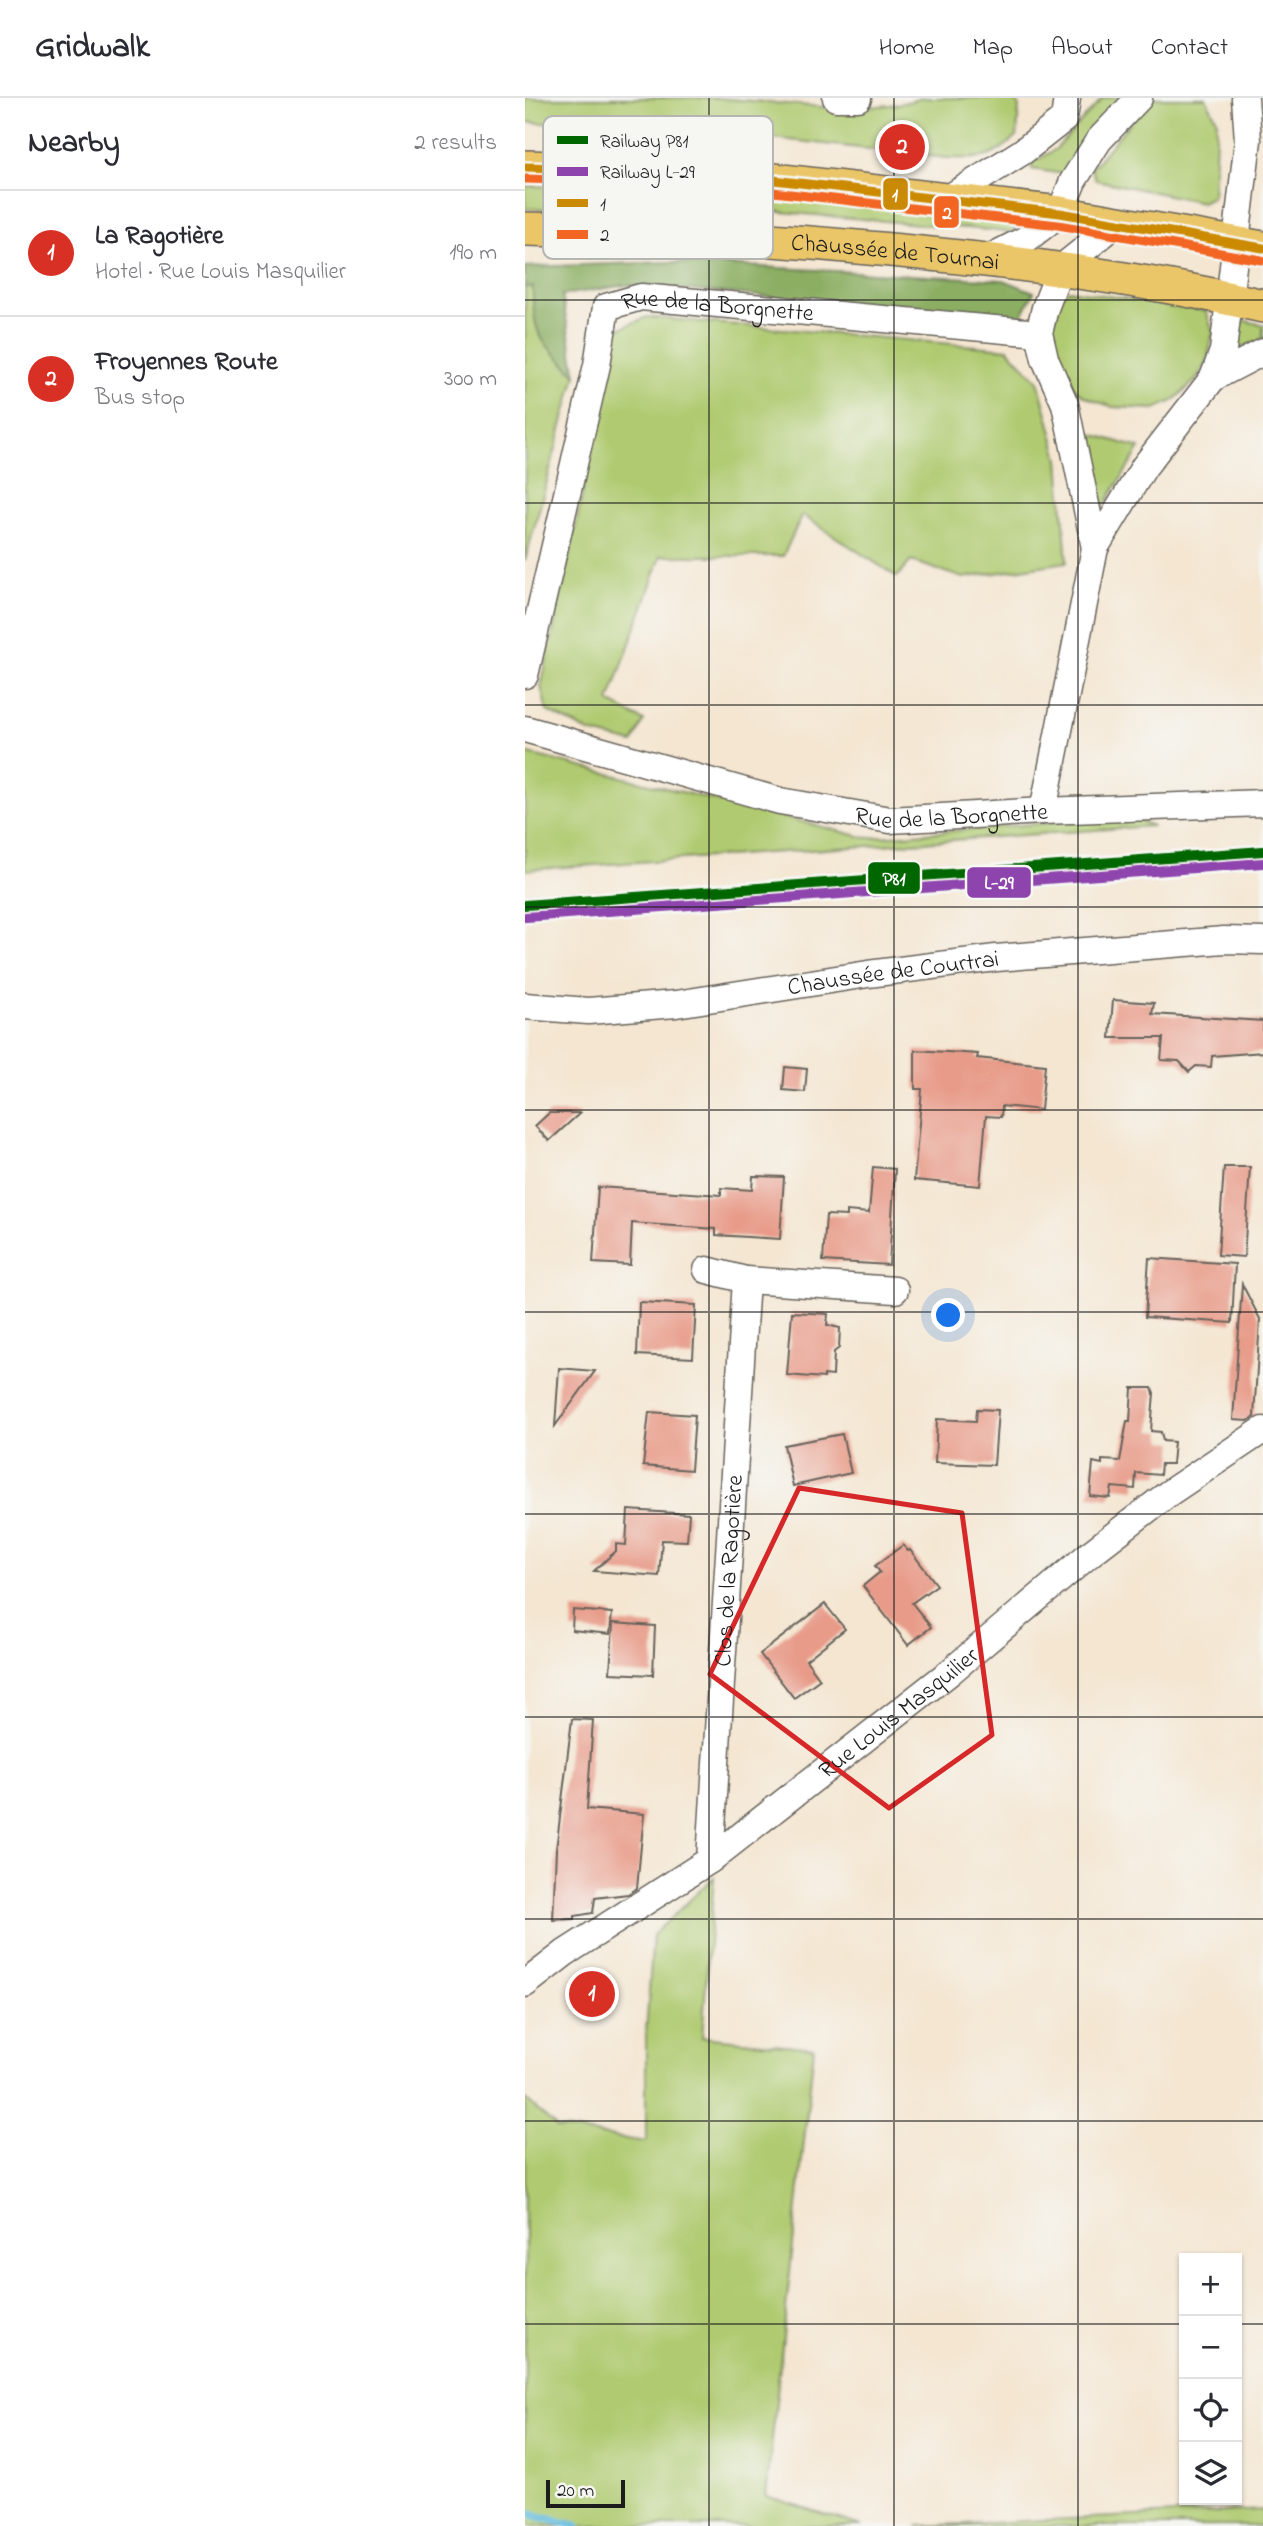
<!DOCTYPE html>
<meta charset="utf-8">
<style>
body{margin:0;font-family:"Indie Flower",sans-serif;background:#f2f2f3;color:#2b2b33}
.controls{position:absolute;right:21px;bottom:21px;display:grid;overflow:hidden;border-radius:0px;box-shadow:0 2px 5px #0004}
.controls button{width:63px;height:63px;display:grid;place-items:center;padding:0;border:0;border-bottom:2px solid #e1e1e2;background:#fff;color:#2b2b33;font:35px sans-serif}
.scale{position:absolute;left:21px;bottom:18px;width:79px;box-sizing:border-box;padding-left:7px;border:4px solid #1c1c1c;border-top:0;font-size:19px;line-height:24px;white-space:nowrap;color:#1c1c1c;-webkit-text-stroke:5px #f6f6f2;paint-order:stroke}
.you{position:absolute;left:424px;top:1218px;width:24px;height:24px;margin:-18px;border:5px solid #fff;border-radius:50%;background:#1a73e8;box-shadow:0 0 0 10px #1a73e833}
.badge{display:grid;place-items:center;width:46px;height:46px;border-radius:50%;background:#d93025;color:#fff;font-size:23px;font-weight:700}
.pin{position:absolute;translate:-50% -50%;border:4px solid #fff;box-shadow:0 2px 7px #0006}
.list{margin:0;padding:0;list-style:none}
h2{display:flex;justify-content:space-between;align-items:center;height:91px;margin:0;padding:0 28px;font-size:30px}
h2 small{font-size:23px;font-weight:400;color:#7c7c81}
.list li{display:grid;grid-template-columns:46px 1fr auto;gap:21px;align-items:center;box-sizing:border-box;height:126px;padding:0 28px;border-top:2px solid #e1e1e2}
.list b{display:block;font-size:26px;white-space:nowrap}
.list p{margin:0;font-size:23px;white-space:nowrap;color:#7c7c81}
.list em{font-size:23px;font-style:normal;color:#7c7c81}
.icon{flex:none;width:38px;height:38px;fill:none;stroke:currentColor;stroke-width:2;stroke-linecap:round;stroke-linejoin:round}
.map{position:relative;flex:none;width:738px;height:2428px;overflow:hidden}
header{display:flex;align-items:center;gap:42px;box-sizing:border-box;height:98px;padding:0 35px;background:#fff;border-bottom:2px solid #e1e1e2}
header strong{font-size:33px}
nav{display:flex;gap:38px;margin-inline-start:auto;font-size:24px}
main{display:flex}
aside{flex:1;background:#fff}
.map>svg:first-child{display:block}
.green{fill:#afca70;stroke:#667346;stroke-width:2}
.forest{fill:#8bae62;stroke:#54653f;stroke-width:2}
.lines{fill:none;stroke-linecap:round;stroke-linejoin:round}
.stream{stroke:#5fbbdd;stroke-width:8}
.building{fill:#e89b89}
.minor-casing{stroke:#68635b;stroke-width:29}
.major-casing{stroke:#68635b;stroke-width:36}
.minor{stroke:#fff;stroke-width:26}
.major{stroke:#ebc669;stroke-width:33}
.bus-1-casing{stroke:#f6f6f2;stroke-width:14}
.bus-2-casing{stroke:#f6f6f2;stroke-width:14}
.bus-1{stroke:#cb8a06;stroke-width:9}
.bus-2{stroke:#f26522;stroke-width:9}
.rail-1-casing{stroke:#f6f6f2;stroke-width:16}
.rail-2-casing{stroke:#f6f6f2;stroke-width:16}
.rail-1{stroke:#060;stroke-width:10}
.rail-2{stroke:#8e44ad;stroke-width:10}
.marked{fill:none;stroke:#d62828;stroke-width:5;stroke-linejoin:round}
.grid{fill:none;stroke:#1c1c1c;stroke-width:2;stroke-opacity:0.55}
.labels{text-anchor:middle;stroke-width:5;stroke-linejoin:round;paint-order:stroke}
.street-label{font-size:24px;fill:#1c1c1c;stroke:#f6f6f2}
.key{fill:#f6f6f2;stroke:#b5b5b2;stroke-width:2}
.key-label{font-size:19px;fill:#1c1c1c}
.line-badge{stroke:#f6f6f2;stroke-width:2.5}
.badge-label{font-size:19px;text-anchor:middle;font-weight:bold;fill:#fff}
</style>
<header>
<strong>Gridwalk</strong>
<nav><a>Home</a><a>Map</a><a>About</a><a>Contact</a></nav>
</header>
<main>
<aside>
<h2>Nearby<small>2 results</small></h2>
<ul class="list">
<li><span class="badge">1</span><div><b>La Ragotière</b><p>Hotel · Rue Louis Masquilier</p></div><em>190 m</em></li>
<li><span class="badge">2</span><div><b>Froyennes Route</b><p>Bus stop</p></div><em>300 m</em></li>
</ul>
</aside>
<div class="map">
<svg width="738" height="2428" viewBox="0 0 738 2428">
<rect width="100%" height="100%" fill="#f6f6f2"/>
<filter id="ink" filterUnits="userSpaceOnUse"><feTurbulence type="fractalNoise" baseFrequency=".0143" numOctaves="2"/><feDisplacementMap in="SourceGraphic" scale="14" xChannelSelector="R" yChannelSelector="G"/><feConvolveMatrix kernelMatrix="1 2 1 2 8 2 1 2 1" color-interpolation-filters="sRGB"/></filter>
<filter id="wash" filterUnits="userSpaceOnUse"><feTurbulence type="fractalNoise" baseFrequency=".00686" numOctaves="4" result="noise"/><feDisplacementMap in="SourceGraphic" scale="28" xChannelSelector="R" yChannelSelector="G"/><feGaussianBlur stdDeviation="1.57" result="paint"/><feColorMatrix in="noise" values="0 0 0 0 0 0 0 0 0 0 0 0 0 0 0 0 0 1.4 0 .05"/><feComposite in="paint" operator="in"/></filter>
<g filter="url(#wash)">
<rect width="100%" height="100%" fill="#f4e6d1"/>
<g class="green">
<path d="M0 0H192L321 11 375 6 397 0H487L494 7 492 38C464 64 458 60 422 60L193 34 0 24Z"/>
<polygon points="578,0 602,0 538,76 507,71 506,66 531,51"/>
<polygon points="628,0 681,0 692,22 688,98 677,104 571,82 566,71 620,7"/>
<path d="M0 88C164 88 326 105 489 123L490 131 486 134 164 106 129 107 97 113 0 111Z"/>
<path d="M0 189H8C8 242 16 241 51 277L0 463Z"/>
<polygon points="544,192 681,213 688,234 682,265 671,282 648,303 630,311 587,309 559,298 547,288 537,271 524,239 537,197"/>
<polygon points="122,219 483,251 513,283 534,361 542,464 438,480 386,463 372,479 277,417 258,458 136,458 84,604 119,623 108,645 64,634 22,613 16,589 93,231"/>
<polygon points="717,222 738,227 738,242 712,251"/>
<polygon points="563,335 615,350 579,408 575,406"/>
<polygon points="0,655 342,740 605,718 628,728 0,772"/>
<polygon points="189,1779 177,1939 289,1950 241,2398 337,2428 0,2428 0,2001 32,2030 121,2044 121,1934 128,1837"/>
<polygon points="738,2412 738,2428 392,2428"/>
</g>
<path class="forest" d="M146 164 479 182 509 194 495 222 421 213 102 187 37 197 51 277C16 241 8 242 8 189H0V169Z"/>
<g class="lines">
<polyline class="stream" points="0,2415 52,2428"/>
</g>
<g id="blocks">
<g class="building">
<polygon points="588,902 629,905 627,916 738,923 738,954 687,958 686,969 671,968 664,974 654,963 636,962 638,940 585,940"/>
<polygon points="390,952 453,956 452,960 520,967 516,1012 477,1008 476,1019 461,1018 455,1088 389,1082 397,991 390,991"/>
<polygon points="260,969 282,971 280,994 258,992"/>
<polygon points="24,1015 55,1015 24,1043 10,1028"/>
<polygon points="348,1069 370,1071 364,1167 298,1163 301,1117 322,1118 322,1113 344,1115"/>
<polygon points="699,1069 725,1069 719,1159 693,1157"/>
<polygon points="228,1078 259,1079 255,1141 191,1137 191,1131 107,1125 105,1167 68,1165 73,1089 196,1097 196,1090 227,1092"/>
<polygon points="624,1160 710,1166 707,1225 620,1219"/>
<polygon points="717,1186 735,1221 729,1319 723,1323 708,1322"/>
<polygon points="114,1204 171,1207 168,1260 112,1257"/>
<polygon points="267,1214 303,1216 302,1227 315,1230 314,1250 309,1254 308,1278 299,1277 299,1280 262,1277"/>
<polygon points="34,1270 70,1273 30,1328"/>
<polygon points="607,1290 627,1290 629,1295 626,1333 636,1334 638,1343 649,1344 647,1366 636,1366 635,1377 611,1375 610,1391 587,1389 585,1400 565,1398 568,1364 577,1366 577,1362 595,1363 602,1323 605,1323"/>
<polygon points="452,1311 473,1312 469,1367 410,1365 412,1321 451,1323"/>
<polygon points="124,1314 170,1317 166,1372 118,1368"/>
<polygon points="317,1336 326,1375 268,1388 259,1347"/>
<polygon points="103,1412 164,1416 162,1443 137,1442 134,1478 69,1473 91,1453 91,1446 101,1447"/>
<polygon points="378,1447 383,1453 385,1452 412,1487 387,1505 406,1529 383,1547 338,1488 355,1474 350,1468"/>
<polygon points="300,1506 320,1531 281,1562 295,1581 269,1600 235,1556"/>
<polygon points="48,1512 87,1515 85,1536 47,1532"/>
<polygon points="88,1525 130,1528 128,1577 85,1575"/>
<polygon points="47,1621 68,1622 62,1711 119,1716 112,1790 103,1796 70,1800 68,1815 50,1818 50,1821 28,1822 31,1752"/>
</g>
</g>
</g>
<g filter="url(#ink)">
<use href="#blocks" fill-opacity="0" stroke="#68635b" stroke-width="2"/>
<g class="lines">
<defs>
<g id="minor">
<polyline points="311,0 333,0"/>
<polyline points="422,101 497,54 539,21 542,0"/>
<polyline points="462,161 503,140 535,115 548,83 574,42 614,0"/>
<polyline points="688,280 738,254"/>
<polyline points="570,450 540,306 520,261 514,235 520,210 535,171 592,125"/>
<path id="s1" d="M0 577 72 267 81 209 116 199 514 235"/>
<path id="s2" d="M0 631 255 703 365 722 518 713 738 705"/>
<polyline points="518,713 570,450 619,369 688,280 698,253 723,42 720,0"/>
<path id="s3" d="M0 908 63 913 151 906 343 876 471 860 699 842 738 843"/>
<polyline points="182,1172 221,1182 370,1192"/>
<path id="s4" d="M185 1762 221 1182"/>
<path id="s5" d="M0 1886 40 1855 185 1762 425 1574 566 1455 644 1395 738 1332"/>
</g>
<g id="major">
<polyline points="0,69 180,74 535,115 738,150"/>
<path id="s6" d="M0 131C119 133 237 140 355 151 484 163 612 179 738 208"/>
</g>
</defs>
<use href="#minor" class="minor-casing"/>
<use href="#major" class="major-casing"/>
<use href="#minor" class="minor"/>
<use href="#major" class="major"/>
<defs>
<polyline id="bus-1" points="0,69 180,74 535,115 738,150"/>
<polyline id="bus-2" points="0,81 179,86 533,127 736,162"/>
</defs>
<use href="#bus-1" class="bus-1-casing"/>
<use href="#bus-2" class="bus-2-casing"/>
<use href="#bus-1" class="bus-1"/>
<use href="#bus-2" class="bus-2"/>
<defs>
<polyline id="rail-1" points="0,807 738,753"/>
<polyline id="rail-2" points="1,819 738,765"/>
</defs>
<use href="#rail-1" class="rail-1-casing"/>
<use href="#rail-2" class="rail-2-casing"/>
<use href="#rail-1" class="rail-1"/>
<use href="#rail-2" class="rail-2"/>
</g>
</g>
<path class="marked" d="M274 1390 437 1415 467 1637 364 1710 185 1576Z"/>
<path class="grid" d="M184 0V2428M369 0V2428M553 0V2428M0 202H738M0 405H738M0 607H738M0 809H738M0 1012H738M0 1214H738M0 1416H738M0 1619H738M0 1821H738M0 2023H738M0 2226H659M712 2226H738"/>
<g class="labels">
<g class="street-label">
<text dy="8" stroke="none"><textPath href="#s6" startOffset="371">Chaussée de Tournai</textPath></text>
<text dy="8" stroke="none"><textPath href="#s1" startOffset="490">Rue de la Borgnette</textPath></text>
<text dy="8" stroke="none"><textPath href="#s2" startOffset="438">Rue de la Borgnette</textPath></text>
<text dy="8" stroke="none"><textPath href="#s3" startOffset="371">Chaussée de Courtrai</textPath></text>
<text dy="8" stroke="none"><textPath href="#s4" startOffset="290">Clos de la Ragotière</textPath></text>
<text dy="8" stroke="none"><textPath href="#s5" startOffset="462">Rue Louis Masquilier</textPath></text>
</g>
</g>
<rect x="18" y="18" width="230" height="143" rx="10" class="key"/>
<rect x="32" y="38" width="31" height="8" fill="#060"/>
<rect x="32" y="69" width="31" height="9" fill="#8e44ad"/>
<rect x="32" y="101" width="31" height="8" fill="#cb8a06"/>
<rect x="32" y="132" width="31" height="9" fill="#f26522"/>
<g class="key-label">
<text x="75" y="49">Railway P81</text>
<text x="75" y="80">Railway L-29</text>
<text x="75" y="112">1</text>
<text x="75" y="143">2</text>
</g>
<g class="line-badge">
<rect x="357" y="79" width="27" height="34" rx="7" fill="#cb8a06"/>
<rect x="408" y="97" width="27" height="34" rx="7" fill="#f26522"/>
<rect x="342" y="763" width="54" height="34" rx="7" fill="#060"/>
<rect x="441" y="768" width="66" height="33" rx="7" fill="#8e44ad"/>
</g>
<g class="badge-label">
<text x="370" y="103">1</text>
<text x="422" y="121">2</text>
<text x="369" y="787">P81</text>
<text x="474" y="791">L-29</text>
</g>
</svg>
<div class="controls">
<button>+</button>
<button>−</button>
<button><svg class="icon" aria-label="locate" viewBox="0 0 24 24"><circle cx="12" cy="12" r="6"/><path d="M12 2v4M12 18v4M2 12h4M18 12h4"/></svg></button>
<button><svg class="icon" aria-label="layers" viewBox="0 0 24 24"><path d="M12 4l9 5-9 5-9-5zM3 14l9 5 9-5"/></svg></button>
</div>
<div class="scale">20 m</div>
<div class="you"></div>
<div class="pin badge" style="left:67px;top:1896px">1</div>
<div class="pin badge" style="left:377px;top:49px">2</div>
</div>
</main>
